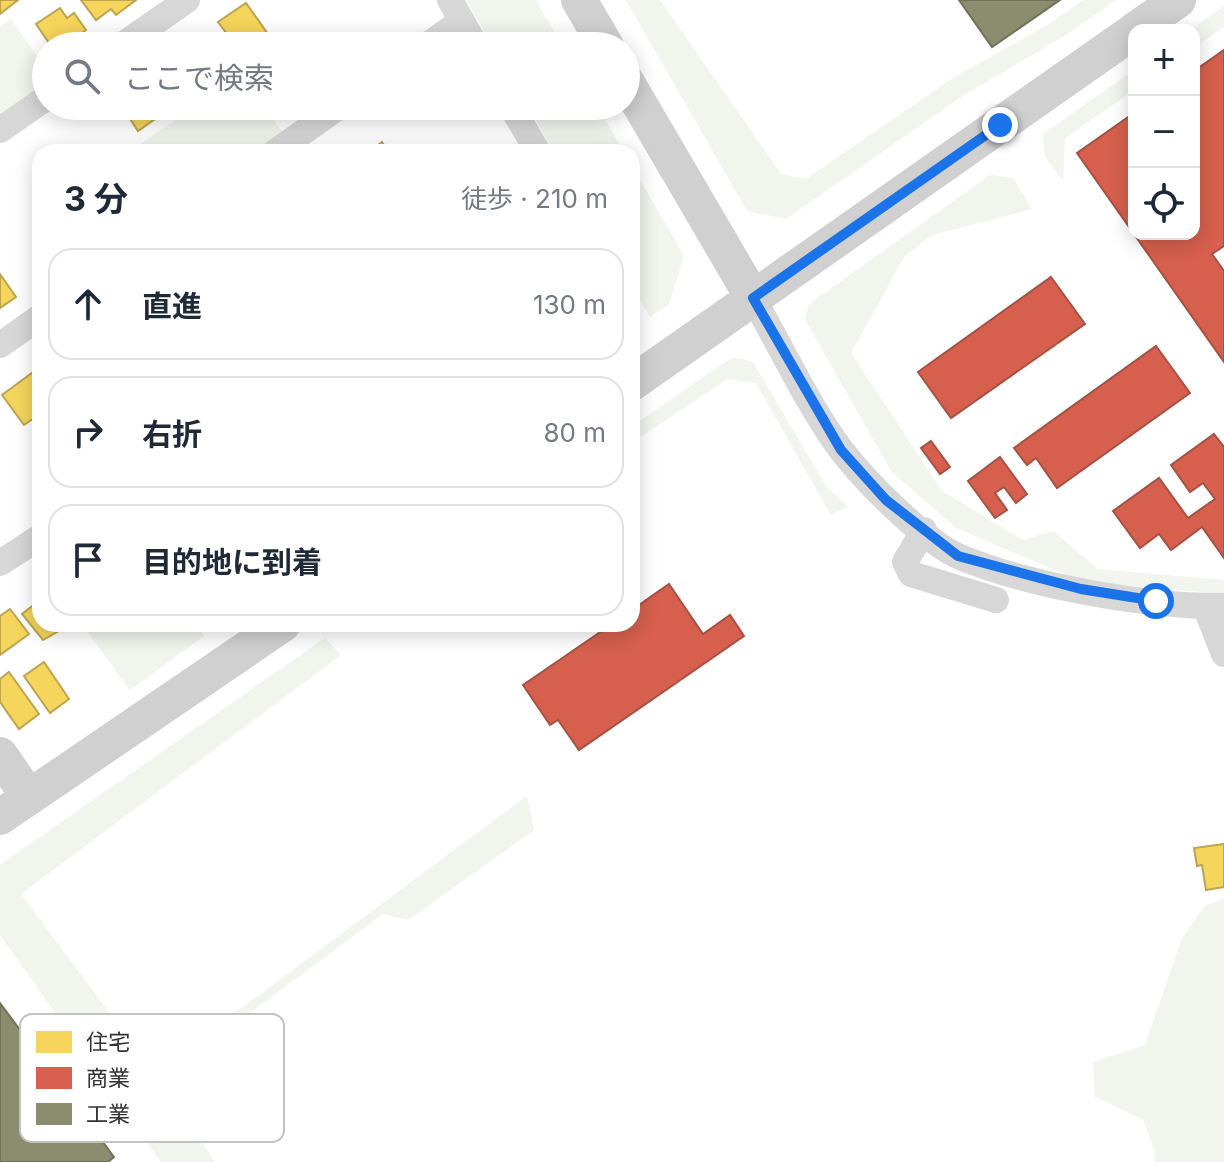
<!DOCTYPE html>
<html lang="ja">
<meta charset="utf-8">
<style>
body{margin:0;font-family:Inter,"Noto Sans JP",sans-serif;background:#f6f6f7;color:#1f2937}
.controls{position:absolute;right:24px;top:24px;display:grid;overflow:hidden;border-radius:16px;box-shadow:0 4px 20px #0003}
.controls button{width:72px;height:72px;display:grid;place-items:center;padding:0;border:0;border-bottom:2px solid #e0e1e3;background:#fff;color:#1f2937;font:40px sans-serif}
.stop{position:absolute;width:24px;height:24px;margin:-18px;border:6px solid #1a73e8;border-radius:50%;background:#fff}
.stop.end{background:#1a73e8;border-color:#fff;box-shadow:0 2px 8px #0008}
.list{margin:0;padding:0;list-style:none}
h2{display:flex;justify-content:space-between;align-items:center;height:104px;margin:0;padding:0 32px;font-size:34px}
h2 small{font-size:26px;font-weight:400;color:#747a83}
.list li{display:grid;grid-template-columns:52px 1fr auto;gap:24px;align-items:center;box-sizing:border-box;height:112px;margin:0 16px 16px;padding:0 16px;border:2px solid #e0e1e3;border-radius:24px}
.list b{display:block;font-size:30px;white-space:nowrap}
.list em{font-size:26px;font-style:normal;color:#747a83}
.icon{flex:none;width:44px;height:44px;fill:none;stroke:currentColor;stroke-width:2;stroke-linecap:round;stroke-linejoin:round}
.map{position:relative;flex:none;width:1224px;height:1162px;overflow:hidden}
.search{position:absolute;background:#fff;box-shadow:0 4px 20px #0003;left:32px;top:32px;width:608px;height:88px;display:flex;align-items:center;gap:20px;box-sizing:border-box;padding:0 28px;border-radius:44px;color:#747a83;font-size:30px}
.panel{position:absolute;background:#fff;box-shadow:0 4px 20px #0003;left:32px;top:144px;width:608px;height:488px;border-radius:24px}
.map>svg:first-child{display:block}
.green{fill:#f1f5ed}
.homes{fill:#f6d55c;stroke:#bca450;stroke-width:2}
.shops{fill:#d6604d;stroke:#a55245;stroke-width:2}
.industry{fill:#8c8c6e;stroke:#71715c;stroke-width:2}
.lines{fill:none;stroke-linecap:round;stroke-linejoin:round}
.street{stroke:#d7d7d7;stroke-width:26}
.secondary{stroke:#d0d0d0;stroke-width:36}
.route{stroke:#1a73e8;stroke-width:10}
.key{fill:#fff;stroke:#c2c2c2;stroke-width:2}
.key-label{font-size:22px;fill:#333}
</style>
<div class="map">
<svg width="1224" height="1162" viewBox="0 0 1224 1162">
<rect width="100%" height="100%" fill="#fff"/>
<g class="green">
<polygon points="466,0 536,0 562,46 493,46"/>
<polygon points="626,0 660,0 781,174 806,179 950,80 1052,22 1083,0 1116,0 1069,33 961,97 786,219 747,211"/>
<polygon points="1224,6 1224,27 1194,48 1194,30 1190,30"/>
<polygon points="11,19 46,69 46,84 0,116 0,27"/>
<polygon points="1134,70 1134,90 1065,138 1063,181 1045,157 1043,134"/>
<polygon points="195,106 264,106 283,133 257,152 129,152"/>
<polygon points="528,106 597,106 624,152 554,152"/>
<polygon points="632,166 684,256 669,304 650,317 632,287"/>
<polygon points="990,175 1013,178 1032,209 932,235 904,257 851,353 942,491 1023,540 1053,531 1098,569 1224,580 1224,594 1083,582 956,528 891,471 805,319 809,304"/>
<polygon points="733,357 753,362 826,486 848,506 831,515 756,383 727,379 632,443 632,426"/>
<polygon points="88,624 195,624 204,636 130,690 84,627"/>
<polygon points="325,638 341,655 21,894 154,1073 527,796 534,830 408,920 383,914 161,1079 215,1162 161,1162 0,935 0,865"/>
<polygon points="1224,899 1224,1162 1154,1162 1156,1155 1143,1119 1095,1097 1093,1062 1145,1045 1182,938 1205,906"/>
</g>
<g class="homes">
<polygon points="0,0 18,0 0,14"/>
<polygon points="81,0 136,0 116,15 111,9 96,20"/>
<polygon points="246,3 273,41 266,46 236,46 218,22"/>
<polygon points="60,8 67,18 74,13 86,30 63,46 51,46 36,24"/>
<polygon points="132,106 171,106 172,107 138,131 125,111"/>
<polygon points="278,106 299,106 285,116"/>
<polygon points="382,142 389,152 369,152"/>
<polygon points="0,274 16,297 0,308"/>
<polygon points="40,367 40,414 24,425 2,395"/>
<polygon points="40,600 40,624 71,624 43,640 22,614"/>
<polygon points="10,609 29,634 0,655 0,616"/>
<polygon points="44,662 69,699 50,713 24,676"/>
<polygon points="9,672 39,714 19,729 0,702 0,679"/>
<polygon points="1224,844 1224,887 1206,890 1202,865 1197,866 1194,848"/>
</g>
<g class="shops">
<polygon points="1224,50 1224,246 1212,254 1224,271 1224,362 1077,153 1134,113 1134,234 1194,234 1194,71"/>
<polygon points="1051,277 1085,324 951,418 918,372"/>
<polygon points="1156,346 1190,393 1057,488 1036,458 1027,465 1014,448"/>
<polygon points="1214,434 1224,447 1224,558 1202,527 1171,550 1159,534 1140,548 1113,511 1159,478 1188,518 1215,499 1203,483 1190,492 1171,465"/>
<polygon points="931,441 950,467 940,474 921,448"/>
<polygon points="1000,457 1027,494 1016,503 1004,487 995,493 1007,510 995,518 968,481"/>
<polygon points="669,584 703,634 730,615 744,636 579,750 558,720 550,725 523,685 612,624 632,624 632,610"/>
</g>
<g class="industry">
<polygon points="959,0 1060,0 992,47"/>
<polygon points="0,1003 114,1157 108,1162 0,1162"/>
</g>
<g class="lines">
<g class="street">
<polyline points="450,0 476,46"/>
<polyline points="121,46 187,0"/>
<polyline points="426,46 462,21"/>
<polyline points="511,106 538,152"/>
<polyline points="0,130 46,98"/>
<polyline points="275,152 340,106"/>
<path d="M753 298C780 345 810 409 842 451 866 482 925 542 960 557 1030 586 1148 607 1224 606"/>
<polyline points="0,345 40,317"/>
<polyline points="924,530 905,562 911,574 996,600"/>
<polyline points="0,563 40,537"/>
<polyline points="1205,606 1224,654"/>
</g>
<g class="secondary">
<polyline points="579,0 606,46"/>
<polyline points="1135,30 1178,0"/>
<polyline points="626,81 753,298"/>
<polyline points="632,383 1134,31"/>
<polyline points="0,755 29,797"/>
<polyline points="0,817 283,624"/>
</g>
</g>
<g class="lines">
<polyline class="route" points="1000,125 753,298 841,450 886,500 958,556 1081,589 1156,601"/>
</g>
<rect x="20" y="1014" width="264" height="128" rx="12" class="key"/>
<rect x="36" y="1031" width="36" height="22" fill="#f6d55c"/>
<rect x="36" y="1067" width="36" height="22" fill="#d6604d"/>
<rect x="36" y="1103" width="36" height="22" fill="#8c8c6e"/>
<g class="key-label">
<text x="86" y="1050">住宅</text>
<text x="86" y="1086">商業</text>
<text x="86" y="1122">工業</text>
</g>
</svg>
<div class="controls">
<button>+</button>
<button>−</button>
<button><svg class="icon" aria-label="locate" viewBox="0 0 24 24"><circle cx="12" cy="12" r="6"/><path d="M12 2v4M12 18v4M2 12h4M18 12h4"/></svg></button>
</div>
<div class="stop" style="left:1156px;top:601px"></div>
<div class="stop end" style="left:1000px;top:125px"></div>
<div class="search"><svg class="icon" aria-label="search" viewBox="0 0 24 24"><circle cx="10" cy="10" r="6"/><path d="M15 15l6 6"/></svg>ここで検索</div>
<section class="panel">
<h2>3 分<small>徒歩 · 210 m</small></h2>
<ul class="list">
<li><svg class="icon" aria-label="ahead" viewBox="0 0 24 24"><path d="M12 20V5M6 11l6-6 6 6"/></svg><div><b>直進</b></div><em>130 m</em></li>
<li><svg class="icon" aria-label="right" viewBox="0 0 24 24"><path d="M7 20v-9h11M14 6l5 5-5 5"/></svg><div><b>右折</b></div><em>80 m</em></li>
<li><svg class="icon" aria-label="arrive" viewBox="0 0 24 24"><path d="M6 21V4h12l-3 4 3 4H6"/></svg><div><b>目的地に到着</b></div></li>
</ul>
</section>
</div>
